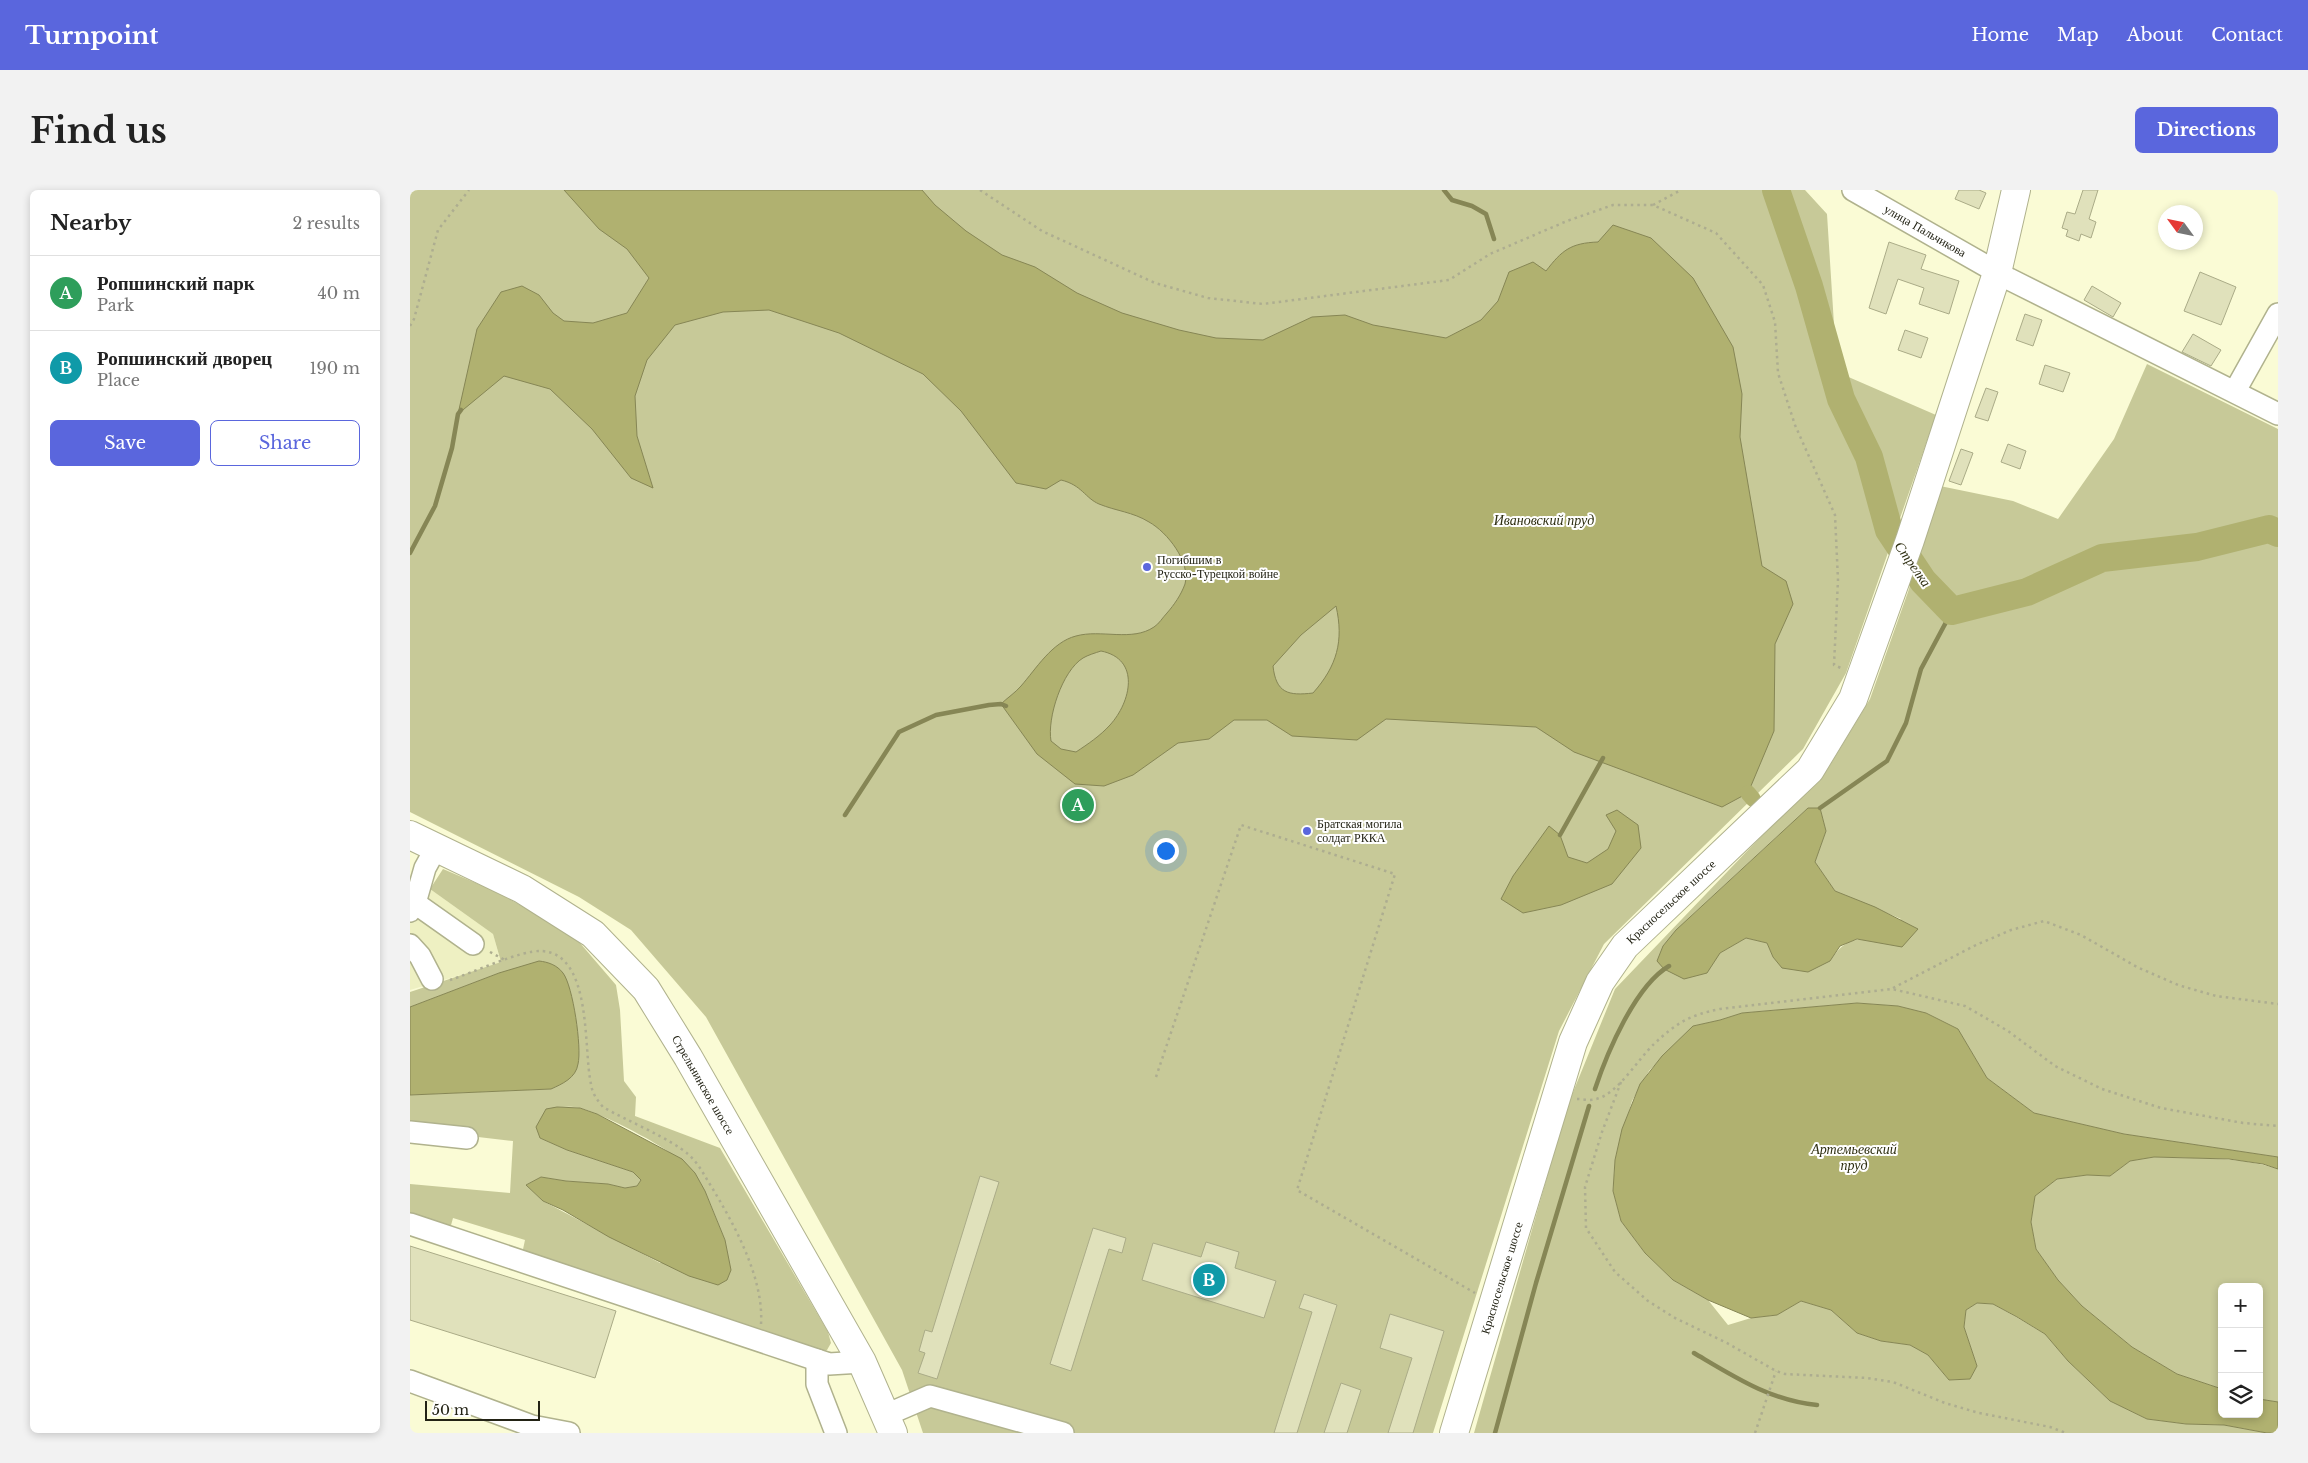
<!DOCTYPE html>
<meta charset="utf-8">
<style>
body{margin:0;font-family:"Libre Baskerville",serif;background:#f2f2f2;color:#222}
.controls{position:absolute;right:15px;bottom:15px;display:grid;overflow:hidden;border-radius:8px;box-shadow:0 2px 8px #0003}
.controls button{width:45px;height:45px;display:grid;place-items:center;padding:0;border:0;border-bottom:1px solid #e0e0e0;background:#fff;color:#222;font:25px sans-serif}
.compass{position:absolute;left:1748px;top:15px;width:45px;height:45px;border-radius:50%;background:#fff;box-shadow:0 2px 8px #0003;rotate:303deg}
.scale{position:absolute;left:15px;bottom:12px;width:115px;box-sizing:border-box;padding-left:5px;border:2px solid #232315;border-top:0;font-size:14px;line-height:18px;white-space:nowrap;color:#232315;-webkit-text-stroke:4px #fff;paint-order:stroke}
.you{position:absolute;left:755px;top:660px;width:18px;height:18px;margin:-12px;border:4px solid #fff;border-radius:50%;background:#1a73e8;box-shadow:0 0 0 8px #1a73e833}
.badge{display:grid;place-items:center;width:32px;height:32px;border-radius:50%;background:#5a66dd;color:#fff;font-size:16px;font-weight:700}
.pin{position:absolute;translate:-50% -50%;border:2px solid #fff;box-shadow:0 1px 5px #0006}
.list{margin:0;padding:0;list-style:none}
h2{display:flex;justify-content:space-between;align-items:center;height:65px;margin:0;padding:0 20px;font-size:21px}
h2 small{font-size:16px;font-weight:400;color:#767676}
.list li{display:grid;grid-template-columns:32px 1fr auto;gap:15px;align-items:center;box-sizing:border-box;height:75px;padding:0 20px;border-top:1px solid #e0e0e0}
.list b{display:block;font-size:19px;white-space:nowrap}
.list p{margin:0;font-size:16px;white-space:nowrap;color:#767676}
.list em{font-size:16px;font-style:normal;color:#767676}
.actions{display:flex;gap:10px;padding:15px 20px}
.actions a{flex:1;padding:11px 0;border:1px solid #5a66dd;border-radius:8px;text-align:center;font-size:18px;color:#5a66dd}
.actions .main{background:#5a66dd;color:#fff}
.icon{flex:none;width:28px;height:28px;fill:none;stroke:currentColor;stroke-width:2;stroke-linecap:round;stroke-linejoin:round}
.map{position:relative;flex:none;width:1868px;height:1243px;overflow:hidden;border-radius:8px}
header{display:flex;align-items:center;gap:30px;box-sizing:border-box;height:70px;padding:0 25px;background:#5a66dd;color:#fff}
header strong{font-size:24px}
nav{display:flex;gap:28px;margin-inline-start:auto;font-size:18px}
.intro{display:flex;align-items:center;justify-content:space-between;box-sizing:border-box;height:120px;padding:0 30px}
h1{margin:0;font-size:35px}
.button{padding:12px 22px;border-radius:8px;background:#5a66dd;color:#fff;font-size:18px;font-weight:700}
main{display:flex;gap:30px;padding:0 30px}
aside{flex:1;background:#fff;border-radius:8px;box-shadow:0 2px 8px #0003}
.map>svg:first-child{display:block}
.built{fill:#eef0c2}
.green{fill:#c7c998;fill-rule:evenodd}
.water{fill:#b0b170;stroke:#868655;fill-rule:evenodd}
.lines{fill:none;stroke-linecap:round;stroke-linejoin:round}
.stream{stroke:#868655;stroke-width:4.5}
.canal{stroke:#b0b170;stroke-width:16}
.river{stroke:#b0b170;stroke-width:28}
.building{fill:#e0e1bb;stroke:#aaab87}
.minor-casing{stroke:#b0b28d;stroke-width:24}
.major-casing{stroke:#b0b28d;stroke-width:30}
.path{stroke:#adad90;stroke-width:2.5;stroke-dasharray:2.5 4;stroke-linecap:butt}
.minor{stroke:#fff;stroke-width:21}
.major{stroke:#fff;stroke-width:28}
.poi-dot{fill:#5a66dd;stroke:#fff;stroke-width:2}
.labels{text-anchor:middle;stroke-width:4;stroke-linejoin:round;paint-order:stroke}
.street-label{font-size:12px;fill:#232315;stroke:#fff}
.poi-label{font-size:12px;fill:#232315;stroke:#fff;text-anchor:start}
.water-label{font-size:14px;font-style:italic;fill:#2f2f12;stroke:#fff}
</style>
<header>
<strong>Turnpoint</strong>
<nav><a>Home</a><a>Map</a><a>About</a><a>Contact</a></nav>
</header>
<div class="intro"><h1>Find us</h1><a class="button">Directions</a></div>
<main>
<aside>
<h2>Nearby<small>2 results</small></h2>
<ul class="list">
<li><span class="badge" style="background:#2e9e5b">A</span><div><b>Ропшинский парк</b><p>Park</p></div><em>40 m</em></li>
<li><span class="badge" style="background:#0f9aa8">B</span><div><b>Ропшинский дворец</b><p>Place</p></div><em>190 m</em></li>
</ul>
<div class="actions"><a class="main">Save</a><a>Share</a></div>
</aside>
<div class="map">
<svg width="1868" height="1243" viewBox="0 0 1868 1243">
<rect width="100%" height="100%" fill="#fafbd5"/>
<polygon class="built" points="0,692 20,699 83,744 91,773 0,800"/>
<g class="green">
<polygon points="0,0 1395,0 1417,24 1427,182 1526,225 1436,483 1393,559 1194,754 1149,841 1023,1243 513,1243 492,1180 296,827 221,740 169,707 0,622"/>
<path d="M1737 174 1868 239V967L1714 944 1624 923 1577 888 1548 839 1516 823 1488 816 1447 813 1332 823 1310 830 1283 836 1239 881 1222 911 1205 970 1203 1001 1211 1031 1235 1063 1263 1090 1298 1110 1318 1135 1341 1128 1367 1125 1391 1111 1421 1120 1447 1143 1471 1151 1500 1155 1518 1165 1539 1190 1560 1189 1567 1176 1554 1137 1556 1120 1567 1113 1583 1114 1606 1127 1635 1144 1658 1171 1700 1211 1737 1229 1776 1234 1814 1235 1857 1243H1064L1157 917 1205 799 1340 658 1417 580 1460 509 1498 402 1530 296 1603 311 1648 329 1704 249ZM1398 618 1410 619 1416 641 1405 672 1425 701 1491 729 1464 750C1441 748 1433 752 1420 771L1363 767 1357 753 1336 748 1310 763 1281 726Z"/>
<path d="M33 679 87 702 164 746 206 795 210 820 214 891 226 907 225 926 310 958 418 1142 421 1153 417 1160 409 1163 112 1064 115 1050 43 1028 40 1039 0 1026V994L100 1003 103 951 0 939V905L141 899 89 783 0 817V802L91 772 83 744 20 699ZM147 917C154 917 162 916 170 918 194 924 271 963 285 984 298 1004 306 1028 315 1050L250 1073 133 1011 116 995 131 987 156 991 198 994 215 998 227 996 231 990 223 982 157 960 130 948Z"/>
<path d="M1744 967C1786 969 1828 966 1868 979V1212L1849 1209V1097H1812V1199L1767 1184 1722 1157 1672 1116 1648 1090 1626 1059 1621 1032 1625 1006 1647 989 1677 985 1700 986 1720 971Z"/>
</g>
<g class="water">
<path d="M154 0H512L525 15 556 41 592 65 625 77 667 103 712 123 769 140 806 148 853 150 902 127 935 125 963 135 1036 148 1071 130 1088 111 1099 82 1123 72 1136 81C1152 60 1161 53 1188 52L1203 35 1241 48 1283 88 1323 157 1332 204 1330 247 1352 376 1376 391 1383 414 1365 454 1364 541 1338 603 1312 617 1164 562 1126 537 976 529 947 550 882 546 857 530H824L799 549 768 553 723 585 694 596 665 594 627 564 591 514C597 508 605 503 611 496 626 479 642 452 666 446 691 439 722 452 744 437 749 434 753 427 757 423 764 415 771 405 775 394 781 372 757 342 739 332 723 322 706 321 689 314 675 308 672 295 651 290L636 299 606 293 551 221 513 184 429 143 359 120 313 122 265 135 237 170 225 206 227 246 243 298 221 288 182 239 140 199 94 186 48 224 67 139 91 102 112 96 129 105 143 123 154 131 183 133 217 123 239 88 217 59 189 39ZM926 416C934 451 927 476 903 503 878 506 866 503 863 476L891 445ZM691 461C731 469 721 512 700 535 690 546 678 554 666 562L651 559 641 551C637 528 652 481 673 468 678 465 685 463 691 461Z"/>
<polygon points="1398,618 1410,618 1416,641 1405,672 1425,701 1465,717 1508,739 1492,757 1447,749 1430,756 1420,771 1398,782 1372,778 1363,767 1357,753 1336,748 1310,763 1297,783 1274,789 1254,779 1247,771 1253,756 1266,740"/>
<polygon points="1207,620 1228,635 1231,658 1202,694 1151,715 1113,723 1091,709 1103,686 1139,636 1150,645 1158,667 1177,673 1198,659 1206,641 1196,625"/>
<path d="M129 771C138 772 147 775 153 783 163 796 172 858 168 874 166 888 152 894 141 899L0 905V817L89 783Z"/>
<polygon points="1447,813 1488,816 1516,823 1548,839 1577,888 1624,923 1714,944 1868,967 1868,979 1853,974 1819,969 1744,967 1720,971 1700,986 1677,985 1647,989 1625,1006 1621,1032 1626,1059 1648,1090 1672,1116 1722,1157 1767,1184 1812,1199 1812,1224 1849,1224 1849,1209 1868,1212 1868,1243 1857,1243 1814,1235 1776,1234 1737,1229 1700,1211 1658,1171 1635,1144 1607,1127 1583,1114 1567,1113 1556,1120 1554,1137 1567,1176 1560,1189 1539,1190 1518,1165 1500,1155 1471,1151 1447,1143 1421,1120 1391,1111 1367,1125 1341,1128 1298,1110 1263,1090 1235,1063 1211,1031 1203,1001 1205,970 1212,939 1230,894 1252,866 1283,836 1310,830 1332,823"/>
<polygon points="147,917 170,918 187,924 272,969 285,983 295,1001 315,1050 321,1080 317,1090 308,1095 279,1086 199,1047 153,1020 133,1011 116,995 131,987 156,991 198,994 215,998 227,996 231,990 223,982 157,960 130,948 126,937 136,919"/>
</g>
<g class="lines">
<g class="stream">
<polyline points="1034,0 1042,10 1062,16 1076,24 1084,49"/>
<polyline points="0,363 25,316 42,258 48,224 51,220"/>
<polyline points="1410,618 1477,571 1496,533 1511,479 1542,421"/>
<polyline points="435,625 489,542 526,525 579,515 591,514 596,516"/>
<polyline points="1150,645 1193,568"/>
<path d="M1185 899C1197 863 1225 796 1259 776"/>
<path d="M1284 1163C1323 1186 1361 1211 1407 1215"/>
<polyline points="1085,1243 1126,1093 1179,916"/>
</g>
<polyline class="canal" points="1338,603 1343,609"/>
<polyline class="river" points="1366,0 1399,96 1431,209 1459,267 1479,340 1513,391 1542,421 1617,402 1692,368 1787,357 1859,339 1868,343"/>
</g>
<g class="building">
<polygon points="1549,0 1569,0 1576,3 1569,19 1545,9"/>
<polygon points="1673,0 1688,0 1679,29 1686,32 1681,48 1671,44 1669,51 1656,46 1658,40 1652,38 1657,22 1665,24"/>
<polygon points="1479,52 1516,65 1511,79 1549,91 1539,124 1509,114 1514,98 1488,89 1476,124 1459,118"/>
<polygon points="1790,82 1826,97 1811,135 1774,121"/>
<polygon points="1682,96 1711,113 1703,127 1674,110"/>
<polygon points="1615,124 1632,130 1623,156 1606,150"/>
<polygon points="1495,140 1518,148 1511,168 1488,160"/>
<polygon points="1783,144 1811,160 1801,176 1772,162"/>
<polygon points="1635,175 1660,183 1653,202 1629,194"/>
<polygon points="1576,198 1588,202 1578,231 1565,227"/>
<polygon points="1598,254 1616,261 1610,279 1591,272"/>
<polygon points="1551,259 1563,263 1551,295 1539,291"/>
<polygon points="570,986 589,992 527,1189 508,1183 515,1163 509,1161 515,1140 522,1142"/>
<polygon points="683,1038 716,1048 712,1063 699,1059 661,1181 640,1174"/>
<polygon points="796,1052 829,1062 825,1078 866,1091 854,1128 732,1090 743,1053 791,1067"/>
<polygon points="0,1056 206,1121 185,1188 0,1130"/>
<polygon points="894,1104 927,1115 887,1243 864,1243 902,1122 889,1118"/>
<polygon points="980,1124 1034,1141 1003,1243 978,1243 1002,1168 970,1158"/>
<polygon points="931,1193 951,1200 937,1243 914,1243"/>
</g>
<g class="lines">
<defs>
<g id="minor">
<polyline points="1443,0 1599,89 1868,224"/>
<polyline points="1825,201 1868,124"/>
<polyline points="5,713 63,754"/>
<polyline points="0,721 5,713 15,678 26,658"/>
<polyline points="0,755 10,766 22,789"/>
<polyline points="0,942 57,948"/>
<polyline points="0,1034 419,1174 452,1172"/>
<polyline points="407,1170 407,1194 426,1243"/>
<polyline points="0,1191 122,1236 159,1243"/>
<polyline points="476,1225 520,1206 653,1243"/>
</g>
<g id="major">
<polyline points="0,645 112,699 183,744 236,799 278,867 452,1172 483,1243"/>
<polyline points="1044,1243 1163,852 1190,792 1215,756 1400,580 1443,509 1500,350 1587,83 1606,0"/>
</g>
</defs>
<use href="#minor" class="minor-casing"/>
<use href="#major" class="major-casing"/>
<g class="path">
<polyline points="570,0 632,41 745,93 798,108 853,114 1039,90 1080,64 1157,31 1203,15 1243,15 1306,43 1353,95 1365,132 1368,183 1385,235 1425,325 1428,390 1424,475 1431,478"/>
<polyline points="1243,15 1271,0"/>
<polyline points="0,136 4,129 28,40 59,0"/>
<polyline points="80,762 95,770"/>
<path d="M40 790C62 783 111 760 131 761 183 763 173 859 181 894 182 903 187 910 193 917 217 931 260 948 279 965 289 974 294 985 301 996 324 1034 354 1088 351 1134"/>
<polyline points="1483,798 1566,755 1601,740 1634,731 1671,745 1727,777 1768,795 1806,806 1868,814"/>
<polyline points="746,887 831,635 985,684 887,1000 1065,1103"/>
<polyline points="1211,892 1192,942 1175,997 1176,1038 1205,1082 1238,1111 1265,1128 1317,1153 1366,1181 1375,1184 1457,1188 1483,1192 1535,1213 1569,1223 1640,1237 1656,1243"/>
<path d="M1167 909C1173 909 1180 911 1186 909 1207 905 1228 869 1244 854 1266 833 1280 825 1310 819L1482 799 1555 816 1598 841 1645 876 1692 899 1751 918 1833 933 1868 936"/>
<polyline points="1345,1243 1366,1181"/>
</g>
<use href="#minor" class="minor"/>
<use href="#major" class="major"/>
</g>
<g class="poi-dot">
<circle cx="737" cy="377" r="5"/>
<circle cx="897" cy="641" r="5"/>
</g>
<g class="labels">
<g class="street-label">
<text transform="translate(1515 41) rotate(30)" y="4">улица Пальчикова</text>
<text transform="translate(1261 712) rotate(-43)" y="4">Красносельское шоссе</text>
<text transform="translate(293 895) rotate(60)" y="4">Стрельнинское шоссе</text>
<text transform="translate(1092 1088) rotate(-73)" y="4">Красносельское шоссе</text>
</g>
<g class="poi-label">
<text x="747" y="374">Погибшим в<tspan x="747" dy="14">Русско-Турецкой войне</tspan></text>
<text x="907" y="638">Братская могила<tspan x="907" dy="14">солдат РККА</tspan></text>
</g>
<g class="water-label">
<text x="1134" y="335">Ивановский пруд</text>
<text transform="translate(1503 374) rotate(55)" y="5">Стрелка</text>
<text x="1444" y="964">Артемьевский<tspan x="1444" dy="16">пруд</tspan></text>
</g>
</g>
</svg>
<div class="controls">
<button>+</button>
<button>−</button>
<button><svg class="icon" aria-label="layers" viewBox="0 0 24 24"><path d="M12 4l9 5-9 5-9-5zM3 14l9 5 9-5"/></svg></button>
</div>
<svg class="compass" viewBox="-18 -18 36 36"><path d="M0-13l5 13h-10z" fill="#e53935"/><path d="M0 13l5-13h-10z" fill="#767676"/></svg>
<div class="scale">50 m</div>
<div class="you"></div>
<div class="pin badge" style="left:668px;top:615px;background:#2e9e5b">A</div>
<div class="pin badge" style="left:799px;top:1090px;background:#0f9aa8">B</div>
</div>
</main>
